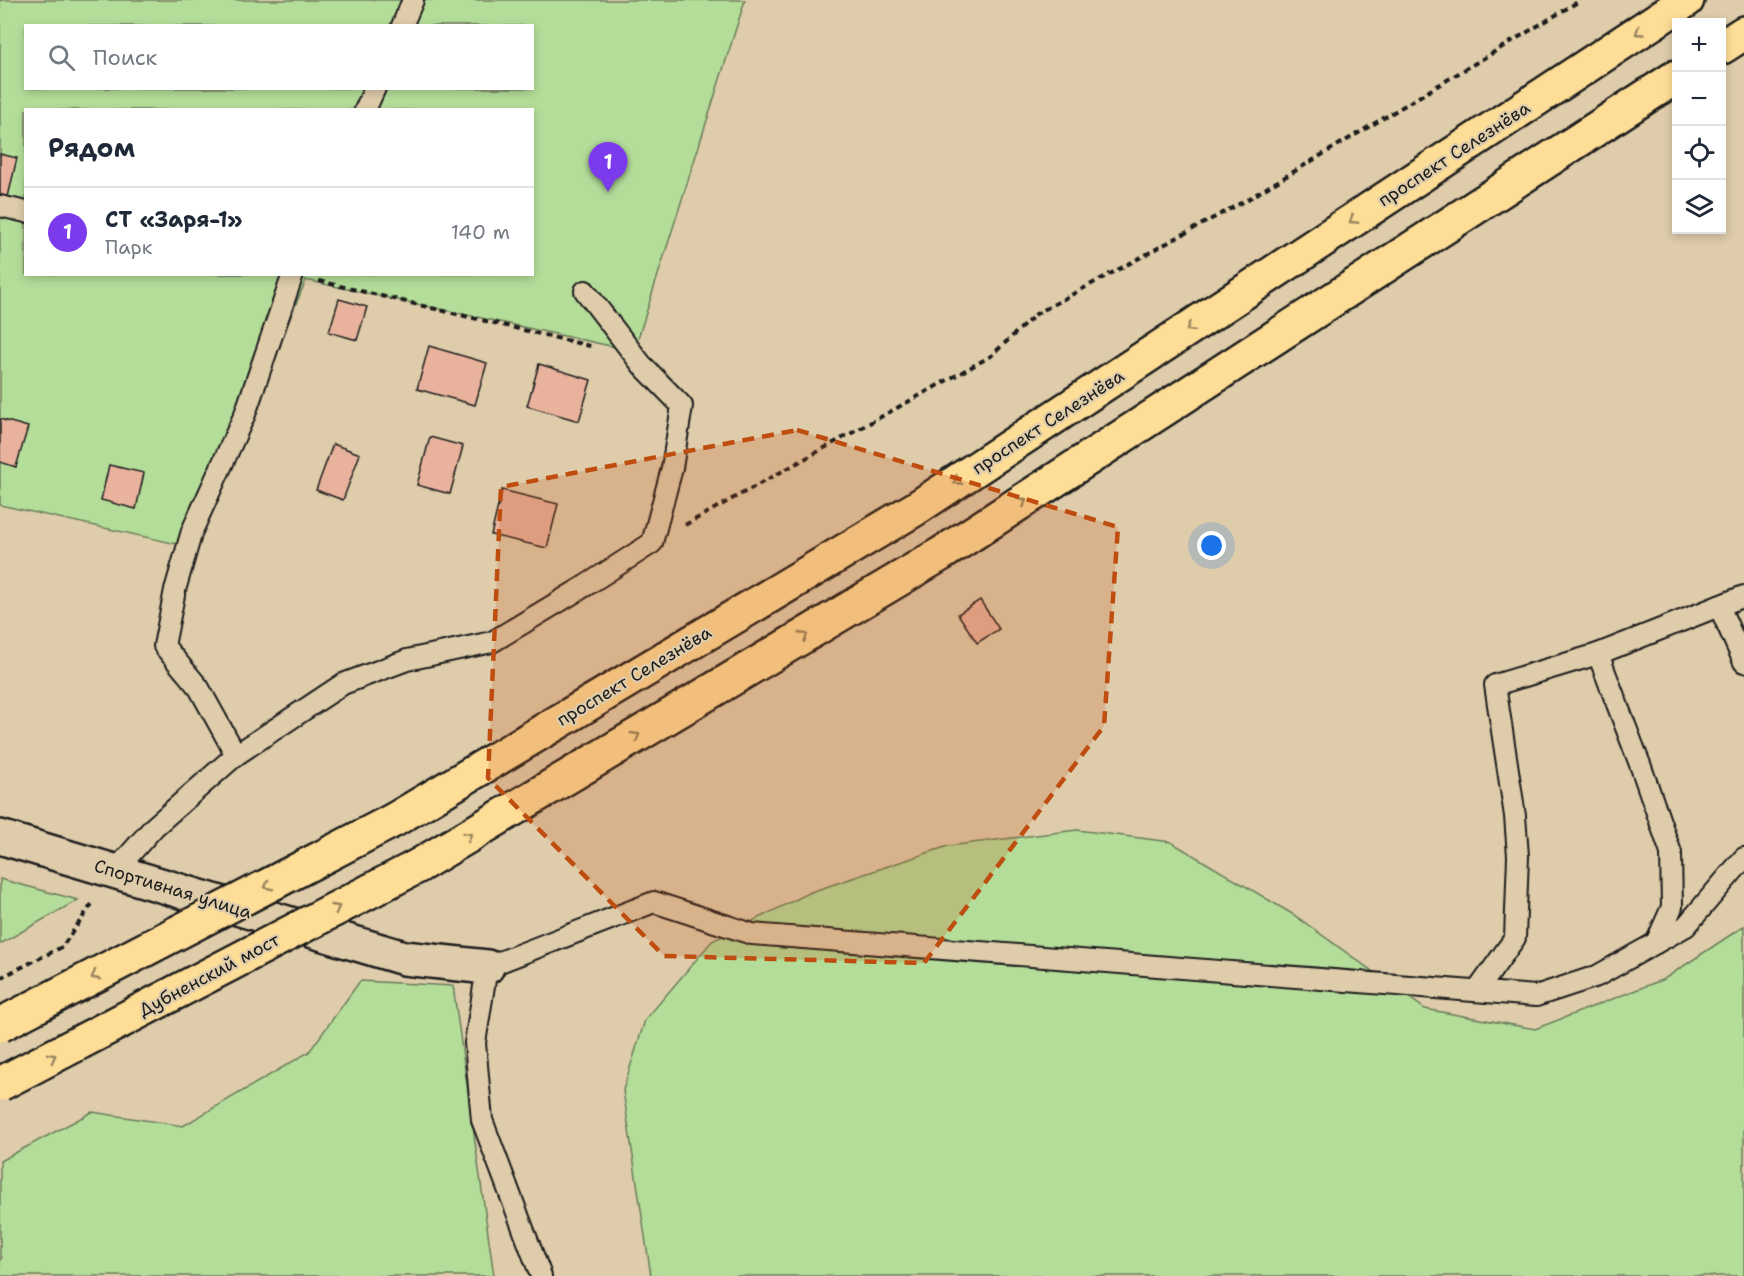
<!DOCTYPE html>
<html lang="ru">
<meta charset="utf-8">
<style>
body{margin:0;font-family:"Shantell Sans",sans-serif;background:#f2f2f3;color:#1f2937}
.controls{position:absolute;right:18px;top:18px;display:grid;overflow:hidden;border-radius:0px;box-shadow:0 3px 9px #0003}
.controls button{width:54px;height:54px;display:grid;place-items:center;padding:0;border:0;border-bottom:2px solid #e0e1e3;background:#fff;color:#1f2937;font:30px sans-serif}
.you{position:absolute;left:1212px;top:546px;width:21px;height:21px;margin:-15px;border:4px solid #fff;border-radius:50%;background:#1a73e8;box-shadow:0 0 0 9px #1a73e833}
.badge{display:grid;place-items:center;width:39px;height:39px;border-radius:50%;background:#7c3aed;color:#fff;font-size:20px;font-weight:700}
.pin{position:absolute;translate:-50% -50px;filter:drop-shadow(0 2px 3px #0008)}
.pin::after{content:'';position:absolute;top:32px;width:21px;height:18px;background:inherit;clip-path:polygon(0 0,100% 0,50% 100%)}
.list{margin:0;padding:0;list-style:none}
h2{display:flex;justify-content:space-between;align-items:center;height:78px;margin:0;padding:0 24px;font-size:26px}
h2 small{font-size:20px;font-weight:400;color:#747a83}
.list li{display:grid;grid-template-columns:39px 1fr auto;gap:18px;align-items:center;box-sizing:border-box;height:90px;padding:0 24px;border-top:2px solid #e0e1e3}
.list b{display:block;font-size:22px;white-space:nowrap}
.list p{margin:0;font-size:20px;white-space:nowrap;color:#747a83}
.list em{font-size:20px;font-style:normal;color:#747a83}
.icon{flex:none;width:33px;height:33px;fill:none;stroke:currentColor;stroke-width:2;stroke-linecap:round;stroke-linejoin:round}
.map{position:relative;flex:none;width:1744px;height:1276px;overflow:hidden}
.search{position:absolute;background:#fff;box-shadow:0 3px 9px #0003;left:24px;top:24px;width:510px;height:66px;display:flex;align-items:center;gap:15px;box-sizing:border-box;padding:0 21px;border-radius:0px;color:#747a83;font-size:22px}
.panel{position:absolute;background:#fff;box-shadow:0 3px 9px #0003;left:24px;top:108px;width:510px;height:168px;border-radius:0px}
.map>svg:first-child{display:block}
.green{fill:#b4dd99;stroke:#687c5a;stroke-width:1.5;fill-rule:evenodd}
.building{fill:#e8b29d;stroke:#1c1c1c;stroke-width:1.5}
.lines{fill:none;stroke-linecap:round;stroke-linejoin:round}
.service-casing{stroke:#1c1c1c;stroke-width:24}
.minor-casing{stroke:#1c1c1c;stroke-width:38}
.primary-casing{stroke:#1c1c1c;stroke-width:38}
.path{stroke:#1c1c1c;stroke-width:4;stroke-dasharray:6 4.5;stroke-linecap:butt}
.service{stroke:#deccaa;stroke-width:20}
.minor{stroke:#deccaa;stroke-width:33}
.primary{stroke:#fedd96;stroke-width:33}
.primary-bridge-casing{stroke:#1c1c1c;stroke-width:38;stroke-linecap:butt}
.primary-bridge{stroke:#fedd96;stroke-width:33}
.oneway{stroke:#98865f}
.marked{fill:#bf4d0f;fill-opacity:0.2;stroke:#bf4d0f;stroke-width:4.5;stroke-dasharray:12 8;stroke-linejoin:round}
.labels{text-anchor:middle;stroke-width:4.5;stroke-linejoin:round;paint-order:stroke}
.street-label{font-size:18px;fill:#1c1c1c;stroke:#deccaa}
</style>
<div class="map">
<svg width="1744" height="1276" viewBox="0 0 1744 1276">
<rect width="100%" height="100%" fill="#deccaa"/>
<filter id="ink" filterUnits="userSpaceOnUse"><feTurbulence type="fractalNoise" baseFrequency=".0167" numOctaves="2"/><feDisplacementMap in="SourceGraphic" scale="12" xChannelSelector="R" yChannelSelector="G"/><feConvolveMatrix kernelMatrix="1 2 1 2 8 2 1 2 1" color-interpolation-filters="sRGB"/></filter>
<g filter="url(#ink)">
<g class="green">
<path d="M0 0H745L634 351 306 280 195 548 0 505ZM26 26H532V88H26ZM26 110H532V274H26Z"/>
<polygon points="1077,830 1171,842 1294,915 1425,1009 1535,1029 1664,979 1744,926 1744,1276 651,1276 623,1090 645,1020 712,941 811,892 948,846"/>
<polygon points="0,879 78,900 0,944"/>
<polygon points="360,981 453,986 494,1276 0,1276 0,1259 2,1258 0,1255 0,1161 92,1112 183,1126 309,1052"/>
</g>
<g class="building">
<polygon points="0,154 17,158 8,197 0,195"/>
<polygon points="339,299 367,307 357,340 329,332"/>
<polygon points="429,346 487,363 475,405 417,389"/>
<polygon points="539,364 591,380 579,421 527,406"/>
<polygon points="0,419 28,427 16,467 0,462"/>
<polygon points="430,437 463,446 450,494 417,485"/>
<polygon points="333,444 360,454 343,500 316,490"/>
<polygon points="109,465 144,473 136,509 101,500"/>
<polygon points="502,490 558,504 547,548 491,535"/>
<polygon points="980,600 999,629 977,643 958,614"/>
</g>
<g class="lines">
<defs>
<g id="service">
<polyline points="402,26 413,0"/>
<polyline points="365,110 375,88"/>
<polyline points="0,206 26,212"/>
<polyline points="1719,606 1744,662"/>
<polyline points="236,755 199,688 164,646 175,590 192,531 245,414 293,274"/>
<polyline points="115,871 154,827 236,755 343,684 407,660 492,642 585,586 652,543 672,468 682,406 642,365 585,291"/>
<polyline points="1656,943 1672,907 1671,853 1641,767 1598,654 1744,596"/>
<polyline points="1477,991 1515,938 1518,856 1515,816 1495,685 1598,654"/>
<polyline points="541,1276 482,1120 475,1043 487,967 654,902 752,934 1536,996 1597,976 1686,926 1744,858"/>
</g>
<polyline id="minor" points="0,837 404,958 487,967"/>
<g id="primary">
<polyline points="1722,47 1744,33"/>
<polyline points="394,820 915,509 1687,0"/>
<polyline points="418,866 941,554 1676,77"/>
</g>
</defs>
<use href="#service" class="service-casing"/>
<use href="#minor" class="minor-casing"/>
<use href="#primary" class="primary-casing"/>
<g class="path">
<polyline points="319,281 594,347"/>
<polyline points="685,525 991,356 1036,314 1243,202 1581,0"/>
<polyline points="0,978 62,947 94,901"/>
</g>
<use href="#service" class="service"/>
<use href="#minor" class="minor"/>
<use href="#primary" class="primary"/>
<defs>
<g id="primary-bridge">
<polyline points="0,1025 394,820"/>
<polyline points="0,1084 418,866"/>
</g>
</defs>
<use href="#primary-bridge" class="primary-bridge-casing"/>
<use href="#primary-bridge" class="primary-bridge"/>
</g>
<defs><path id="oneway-chevron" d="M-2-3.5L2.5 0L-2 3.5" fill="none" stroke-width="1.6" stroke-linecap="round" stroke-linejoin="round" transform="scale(1.5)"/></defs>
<g class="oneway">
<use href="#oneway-chevron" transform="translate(1639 32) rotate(147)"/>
<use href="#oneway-chevron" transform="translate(1353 220) rotate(147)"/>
<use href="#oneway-chevron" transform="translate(1190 328) rotate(147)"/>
<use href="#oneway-chevron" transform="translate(957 481) rotate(147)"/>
<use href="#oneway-chevron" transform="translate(1023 501) rotate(-33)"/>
<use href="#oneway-chevron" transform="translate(804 636) rotate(-31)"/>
<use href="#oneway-chevron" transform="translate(636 736) rotate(-31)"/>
<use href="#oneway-chevron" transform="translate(468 836) rotate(-31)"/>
<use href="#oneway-chevron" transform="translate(268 886) rotate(152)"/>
<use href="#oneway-chevron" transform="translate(336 908) rotate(-28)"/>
<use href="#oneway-chevron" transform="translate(95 976) rotate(152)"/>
<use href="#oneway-chevron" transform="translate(52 1057) rotate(-28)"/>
</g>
</g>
<path class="marked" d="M797 430 1118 527 1104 726 924 963 664 956 488 778 501 487Z"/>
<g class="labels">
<g class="street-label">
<text transform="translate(1454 154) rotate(-33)" y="6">проспект Селезнёва</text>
<text transform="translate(1048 422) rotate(-33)" y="6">проспект Селезнёва</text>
<text transform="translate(634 676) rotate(-31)" y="6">проспект Селезнёва</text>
<text transform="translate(173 889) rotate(17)" y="6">Спортивная улица</text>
<text transform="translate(209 975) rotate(-28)" y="6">Дубненский мост</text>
</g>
</g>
</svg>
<div class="controls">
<button>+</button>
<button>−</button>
<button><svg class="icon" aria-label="locate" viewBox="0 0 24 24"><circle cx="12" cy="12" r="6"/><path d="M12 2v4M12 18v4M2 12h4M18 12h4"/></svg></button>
<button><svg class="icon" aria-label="layers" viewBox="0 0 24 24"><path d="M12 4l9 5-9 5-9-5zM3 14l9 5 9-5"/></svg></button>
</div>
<div class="you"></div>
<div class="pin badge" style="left:608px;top:192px">1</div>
<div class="search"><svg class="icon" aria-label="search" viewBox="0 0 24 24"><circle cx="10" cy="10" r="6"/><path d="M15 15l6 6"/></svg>Поиск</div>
<section class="panel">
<h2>Рядом<small></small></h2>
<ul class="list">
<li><span class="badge">1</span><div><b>СТ «Заря-1»</b><p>Парк</p></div><em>140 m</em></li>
</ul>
</section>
</div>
